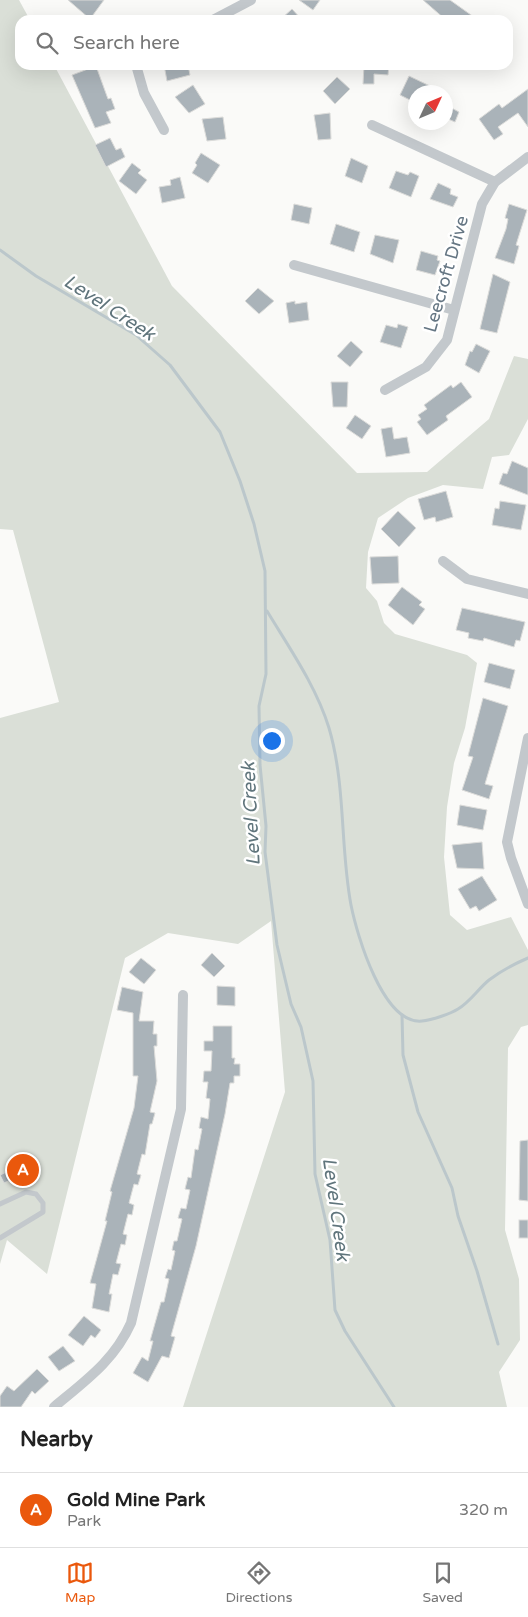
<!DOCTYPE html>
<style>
body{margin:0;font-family:"Varela Round",sans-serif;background:#f2f2f2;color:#222}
.compass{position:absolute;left:408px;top:85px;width:45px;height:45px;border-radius:50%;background:#fff;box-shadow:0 5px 20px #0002;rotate:46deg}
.you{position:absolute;left:271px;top:740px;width:18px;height:18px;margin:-12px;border:4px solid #fff;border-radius:50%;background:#1a73e8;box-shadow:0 0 0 8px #1a73e833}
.badge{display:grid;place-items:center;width:32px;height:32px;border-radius:50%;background:#ea580c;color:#fff;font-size:16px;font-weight:700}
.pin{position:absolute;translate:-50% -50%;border:2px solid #fff;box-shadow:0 1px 5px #0006}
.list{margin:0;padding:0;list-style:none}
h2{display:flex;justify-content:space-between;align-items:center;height:65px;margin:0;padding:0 20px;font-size:21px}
h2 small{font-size:16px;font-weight:400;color:#767676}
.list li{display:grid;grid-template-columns:32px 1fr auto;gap:15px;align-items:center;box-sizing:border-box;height:75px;padding:0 20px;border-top:1px solid #e0e0e0}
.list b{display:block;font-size:19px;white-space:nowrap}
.list p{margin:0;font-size:16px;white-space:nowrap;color:#767676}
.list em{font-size:16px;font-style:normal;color:#767676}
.icon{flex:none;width:28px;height:28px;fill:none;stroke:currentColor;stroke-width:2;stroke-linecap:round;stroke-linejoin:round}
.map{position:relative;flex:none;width:528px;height:1407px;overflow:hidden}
.search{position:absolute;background:#fff;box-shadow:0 5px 20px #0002;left:15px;right:15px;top:15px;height:55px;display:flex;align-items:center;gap:12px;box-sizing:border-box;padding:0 18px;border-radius:15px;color:#767676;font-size:19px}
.sheet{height:140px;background:#fff}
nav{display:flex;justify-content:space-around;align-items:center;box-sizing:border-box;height:70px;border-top:1px solid #e0e0e0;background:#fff;font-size:14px;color:#767676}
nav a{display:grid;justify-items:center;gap:2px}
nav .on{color:#ea580c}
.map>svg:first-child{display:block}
.green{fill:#dadfd7}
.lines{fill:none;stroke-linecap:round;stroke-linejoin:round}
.stream{stroke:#bbc7cb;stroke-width:3}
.building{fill:#aab3b9;stroke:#dcdcda}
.lane{stroke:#c3c8cc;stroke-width:5}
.street{stroke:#c3c8cc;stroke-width:10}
.labels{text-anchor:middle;stroke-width:5;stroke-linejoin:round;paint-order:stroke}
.street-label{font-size:18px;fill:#657683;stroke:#fff}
.water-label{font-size:19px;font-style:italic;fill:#60757c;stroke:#fff}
</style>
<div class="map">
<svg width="528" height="1407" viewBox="0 0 528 1407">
<rect width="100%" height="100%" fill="#fafaf8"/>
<polygon class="green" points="0,0 19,0 30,20 20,20 20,65 54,65 172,286 357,473 427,472 489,419 514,356 528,359 528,419 509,455 492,457 483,489 443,485 408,498 378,518 368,552 366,588 377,601 384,623 395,634 467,655 477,663 465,728 454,763 447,807 444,857 450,915 467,930 511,917 528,950 528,1025 521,1027 508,1048 505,1230 519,1279 520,1340 499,1372 507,1407 183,1407 285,1092 271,921 238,944 168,933 125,958 47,1274 7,1240 0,1264 0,718 59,702 13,530 0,529"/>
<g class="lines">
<g class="stream">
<polyline points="0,250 36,276 136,335 170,365 220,432 240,481 254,524 265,571 266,674 259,706 260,765 266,826 265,852 277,945 291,1004 301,1027 313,1081 315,1174 330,1240 335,1310 345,1331 394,1407"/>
<path d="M267 611C290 649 316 686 329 728 346 786 340 847 351 905 357 935 383 1025 422 1021 432 1020 450 1014 458 1009 470 1002 478 989 489 980 501 971 514 964 528 958"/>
<polyline points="402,1015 403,1055 418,1112 452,1188 458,1216 477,1271 498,1344"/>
</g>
</g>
<g class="building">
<polygon points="68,0 104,0 90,19"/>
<polygon points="299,0 320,0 313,10"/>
<polygon points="423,0 450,0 478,20 446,20"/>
<polygon points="292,9 302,20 280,20"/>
<polygon points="164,65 188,65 190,75 167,81"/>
<polygon points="364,65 389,65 388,75 374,74 374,84 363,84"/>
<polygon points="96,66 108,99 111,98 115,109 106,112 111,123 95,128 72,75"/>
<polygon points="409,76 432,87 429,92 416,92 416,103 400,95"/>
<polygon points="337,77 350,89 335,104 323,91"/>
<polygon points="193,85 205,104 189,113 175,97"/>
<polygon points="528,89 528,127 518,113 498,127 503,134 494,140 479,119 499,104 502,108"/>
<polygon points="446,105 459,112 455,122 446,118"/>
<polygon points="330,113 331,139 318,140 314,115"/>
<polygon points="223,117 226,139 207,141 202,119"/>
<polygon points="110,138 116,150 121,148 125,157 106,167 95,145"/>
<polygon points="201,153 220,165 208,183 192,173 197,165 195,163"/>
<polygon points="351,158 368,166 362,183 345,176"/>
<polygon points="132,163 141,170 138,173 147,180 136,194 119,181"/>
<polygon points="396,171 408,175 410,172 419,176 411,197 389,188"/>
<polygon points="180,177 185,198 162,203 159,187 171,185 170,180"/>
<polygon points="438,183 451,189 450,194 458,197 453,207 430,199"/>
<polygon points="294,204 312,208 309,224 291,220"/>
<polygon points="509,204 527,210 516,245 519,246 514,264 495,258 506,229 508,219 505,218"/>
<polygon points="336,224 360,232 354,252 330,244"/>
<polygon points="375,235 399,240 393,263 370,254"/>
<polygon points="421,251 438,256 437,260 440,261 435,275 416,270"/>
<polygon points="493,274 510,282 497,333 480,329"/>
<polygon points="258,288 274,301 259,314 245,301"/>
<polygon points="295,301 295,304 307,302 309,320 289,323 286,303"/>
<polygon points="398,324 408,327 401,348 380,342 386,325 397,328"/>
<polygon points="351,341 363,352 350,367 337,356"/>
<polygon points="476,344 490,351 479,373 465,365 470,351 472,352"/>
<polygon points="331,382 348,382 347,407 333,407"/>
<polygon points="461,382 472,397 446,416 448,420 427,435 417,422 421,419 418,415 427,409 424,405 451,385 453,388"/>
<polygon points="355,415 371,426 362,439 346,428"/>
<polygon points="392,427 394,439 407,437 410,453 386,457 381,429"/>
<polygon points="512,461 528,468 528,495 499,484 503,473 507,474"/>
<polygon points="446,491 453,517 436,522 435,517 424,520 418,499"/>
<polygon points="500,501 526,505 521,530 492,525 495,508 499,509"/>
<polygon points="398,511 416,528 399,547 381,529"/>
<polygon points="398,556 399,583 372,584 370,557"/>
<polygon points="402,587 422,602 419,605 425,609 413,625 388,605"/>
<polygon points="462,608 525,622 520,641 516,640 514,647 484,638 483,641 468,638 469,633 456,630"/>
<polygon points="489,663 515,670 510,689 484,682"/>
<polygon points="483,698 508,706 485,784 493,786 489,799 462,790 473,757 468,756"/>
<polygon points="460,805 487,810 483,830 457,825"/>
<polygon points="482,842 484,869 457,868 452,845"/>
<polygon points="482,876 497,900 479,911 476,906 470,909 458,889"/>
<polygon points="212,953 225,966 214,977 201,965"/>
<polygon points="141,958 156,970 144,984 129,972"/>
<polygon points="217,986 235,987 235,1006 217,1005"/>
<polygon points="122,987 143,992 139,1021 154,1021 153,1034 157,1034 157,1046 154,1046 157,1081 150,1112 155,1113 152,1124 150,1124 145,1155 142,1154 137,1174 141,1175 138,1185 134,1184 129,1203 134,1205 132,1215 128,1214 123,1234 127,1235 125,1245 121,1244 116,1263 121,1264 118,1275 113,1274 109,1294 112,1294 109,1312 92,1308 96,1284 90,1283 107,1221 105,1221 112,1192 110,1191 134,1108 138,1076 133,1076 133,1013 117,1010"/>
<polygon points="213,1026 232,1026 232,1058 235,1058 234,1064 240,1064 240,1076 234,1076 234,1083 230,1083 225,1114 196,1246 171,1336 175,1337 169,1358 162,1356 148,1382 133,1373 142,1357 148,1361 153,1341 150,1341 161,1302 164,1302 169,1279 165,1278 168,1269 171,1270 175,1251 172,1250 174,1241 177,1241 182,1219 178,1218 181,1208 186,1209 190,1190 185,1189 188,1177 191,1178 195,1149 198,1150 202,1129 199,1128 201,1117 208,1119 210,1099 206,1098 208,1082 203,1082 204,1071 211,1071 212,1051 204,1051 204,1041 213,1041"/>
<polygon points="528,1140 528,1201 519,1200 520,1141"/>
<polygon points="22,1165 26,1173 4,1183 0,1175"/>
<rect x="519" y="1220" width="9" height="18"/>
<polygon points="84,1316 101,1330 95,1338 91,1335 83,1346 68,1335"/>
<polygon points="63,1346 75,1361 59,1371 48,1357"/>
<polygon points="37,1369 49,1381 35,1394 32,1391 21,1407 0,1407 0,1396 7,1386 14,1391"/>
</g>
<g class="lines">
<polyline class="lane" points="0,1204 26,1192 36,1194 43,1203 43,1212 0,1238"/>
<g class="street">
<polyline points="213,20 251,0"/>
<polyline points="136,65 144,93 164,130"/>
<polyline points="372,125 495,182"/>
<polyline points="294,265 454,310"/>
<polyline points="385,390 426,367 447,340 482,204 495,182 528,157"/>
<polyline points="443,561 467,579 528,594"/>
<polyline points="528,738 507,842 511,858 528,904"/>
<path d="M54 1407C85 1381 114 1361 131 1323L181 1109 183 995"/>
</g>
</g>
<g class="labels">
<g class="street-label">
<text transform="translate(446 274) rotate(-74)" y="6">Leecroft Drive</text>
</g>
<g class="water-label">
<text transform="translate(110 307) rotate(33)" y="7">Level Creek</text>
<text transform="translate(250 814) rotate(-93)" y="7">Level Creek</text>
<text transform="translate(337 1209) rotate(82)" y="7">Level Creek</text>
</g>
</g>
</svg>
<svg class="compass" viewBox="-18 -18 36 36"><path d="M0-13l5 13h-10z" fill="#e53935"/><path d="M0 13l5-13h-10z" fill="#767676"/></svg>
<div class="you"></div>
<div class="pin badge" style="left:23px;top:1170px">A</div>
<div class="search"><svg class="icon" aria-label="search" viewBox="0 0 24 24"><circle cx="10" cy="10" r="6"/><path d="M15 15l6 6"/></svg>Search here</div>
</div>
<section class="sheet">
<h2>Nearby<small></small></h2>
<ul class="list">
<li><span class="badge">A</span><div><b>Gold Mine Park</b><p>Park</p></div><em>320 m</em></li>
</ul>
</section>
<nav>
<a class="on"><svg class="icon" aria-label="map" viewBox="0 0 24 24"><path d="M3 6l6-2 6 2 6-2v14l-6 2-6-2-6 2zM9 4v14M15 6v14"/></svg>Map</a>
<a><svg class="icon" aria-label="directions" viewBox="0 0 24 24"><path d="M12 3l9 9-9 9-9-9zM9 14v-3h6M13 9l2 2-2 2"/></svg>Directions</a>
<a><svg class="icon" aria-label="saved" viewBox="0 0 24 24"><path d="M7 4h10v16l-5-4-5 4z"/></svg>Saved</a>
</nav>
